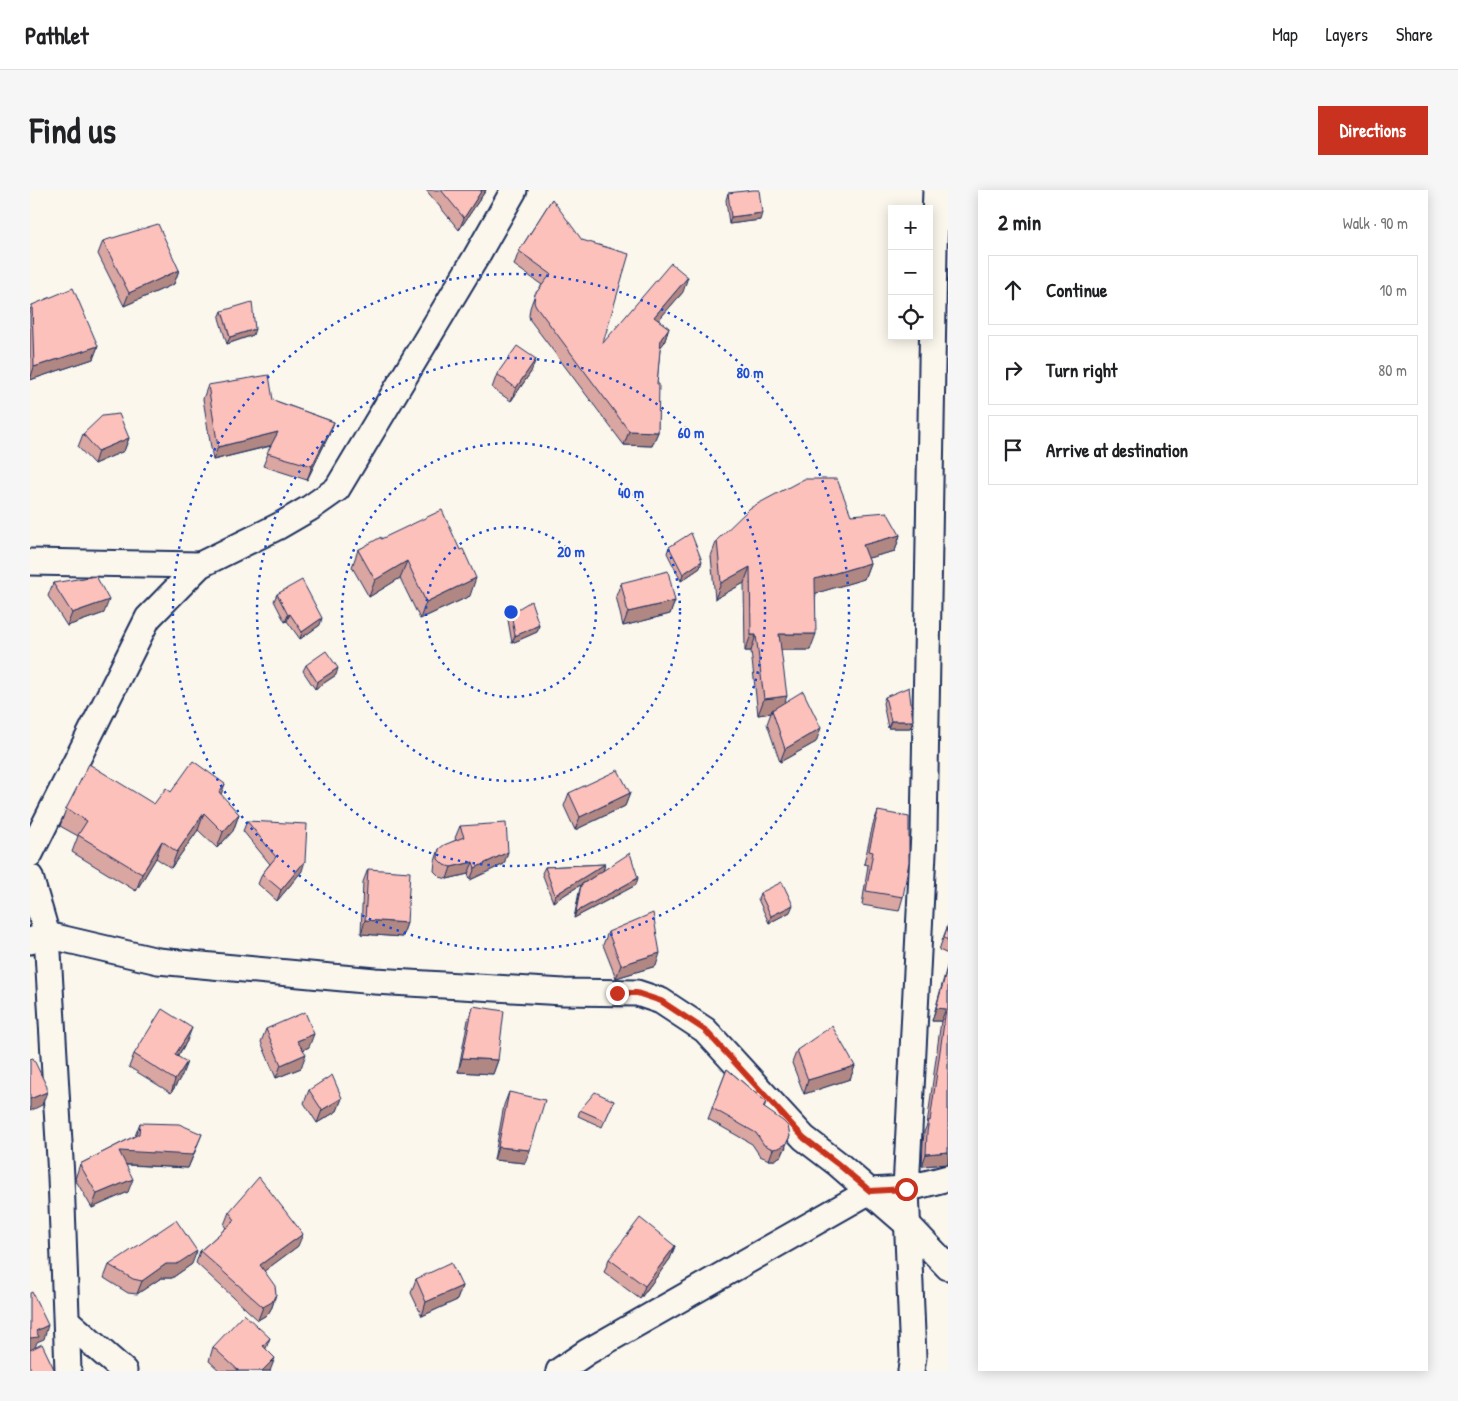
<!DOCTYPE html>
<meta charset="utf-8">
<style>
body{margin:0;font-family:"Patrick Hand",sans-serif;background:#f6f6f6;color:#202124}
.controls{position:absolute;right:15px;top:15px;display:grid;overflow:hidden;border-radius:0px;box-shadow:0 2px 12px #0003}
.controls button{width:45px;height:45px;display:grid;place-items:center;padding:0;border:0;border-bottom:1px solid #e0e0e0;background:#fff;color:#202124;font:25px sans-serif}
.stop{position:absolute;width:15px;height:15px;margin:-11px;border:4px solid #c8321e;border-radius:50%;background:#fff}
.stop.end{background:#c8321e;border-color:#fff;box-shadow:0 1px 5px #0008}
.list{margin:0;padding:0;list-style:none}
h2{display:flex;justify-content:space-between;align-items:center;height:65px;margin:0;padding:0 20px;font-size:21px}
h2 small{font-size:16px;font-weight:400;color:#757577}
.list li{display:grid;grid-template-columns:32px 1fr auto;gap:15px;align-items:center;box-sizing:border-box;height:70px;margin:0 10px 10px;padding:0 10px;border:1px solid #e0e0e0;border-radius:0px}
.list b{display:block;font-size:19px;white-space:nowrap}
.list em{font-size:16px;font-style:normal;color:#757577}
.icon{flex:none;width:28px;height:28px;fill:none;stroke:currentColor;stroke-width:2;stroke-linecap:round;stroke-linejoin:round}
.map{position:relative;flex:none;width:918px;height:1181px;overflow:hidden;border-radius:0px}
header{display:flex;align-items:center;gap:30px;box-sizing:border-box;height:70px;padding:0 25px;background:#fff;border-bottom:1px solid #e0e0e0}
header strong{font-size:24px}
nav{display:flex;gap:28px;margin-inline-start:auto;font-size:18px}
.intro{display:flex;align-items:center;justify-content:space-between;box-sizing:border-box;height:120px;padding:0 30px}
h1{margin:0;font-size:35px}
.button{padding:12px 22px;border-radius:0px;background:#c8321e;color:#fff;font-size:18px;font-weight:700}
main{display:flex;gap:30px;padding:0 30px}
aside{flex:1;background:#fff;border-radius:0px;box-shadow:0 2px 12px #0003}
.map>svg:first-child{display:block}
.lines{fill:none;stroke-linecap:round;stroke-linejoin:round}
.minor-casing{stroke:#1b2f5e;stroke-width:29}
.minor{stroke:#fbf7ec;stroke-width:25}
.wall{fill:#daa6a2;stroke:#1b2f5e}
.shaded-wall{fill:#b18784;stroke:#1b2f5e}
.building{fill:#fdc1bc;stroke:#1b2f5e}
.route{stroke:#c8321e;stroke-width:6}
.ring{fill:none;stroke:#1d4ed8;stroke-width:2.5;stroke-dasharray:2.5 5}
.centre{fill:#1d4ed8;stroke:#fbf7ec;stroke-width:2.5}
.ring-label{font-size:15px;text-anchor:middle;font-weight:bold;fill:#1d4ed8;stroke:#fbf7ec;stroke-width:4;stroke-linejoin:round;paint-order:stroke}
</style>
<header>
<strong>Pathlet</strong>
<nav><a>Map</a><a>Layers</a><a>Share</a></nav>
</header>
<div class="intro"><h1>Find us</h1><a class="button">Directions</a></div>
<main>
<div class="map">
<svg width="918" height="1181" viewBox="0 0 918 1181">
<rect width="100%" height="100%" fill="#fbf7ec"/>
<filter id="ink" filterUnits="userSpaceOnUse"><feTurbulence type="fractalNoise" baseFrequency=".02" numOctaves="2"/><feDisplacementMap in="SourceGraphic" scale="10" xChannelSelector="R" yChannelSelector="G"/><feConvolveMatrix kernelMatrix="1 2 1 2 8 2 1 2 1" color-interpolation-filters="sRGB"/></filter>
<g filter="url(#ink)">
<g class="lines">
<defs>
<g id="minor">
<polyline points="0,372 170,375"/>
<polyline points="0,664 118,428 170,375 249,336 280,318 307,299 446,67 484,0"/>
<polyline points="0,687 17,745 31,987 38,1181"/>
<polyline points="0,751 17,745 128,771 345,791 534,802 607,803 631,811 675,840 774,948 808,974 877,1034 918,1077"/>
<polyline points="37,1131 94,1181"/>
<polyline points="529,1181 557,1162 840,1001 876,999 918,988"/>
<polyline points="881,1181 883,1167 876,999 894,643 904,58 906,0"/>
</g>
</defs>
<use href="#minor" class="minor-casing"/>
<use href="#minor" class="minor"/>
</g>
<g class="wall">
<polygon points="396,0 456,0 429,40"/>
<polygon points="698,3 730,30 699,34 696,10"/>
<polygon points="522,9 573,153 653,102 628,130 639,138 634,153 630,157 627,194 628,242 622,256 594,255 500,130 499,126 500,118 505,104 512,95 484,75 489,61"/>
<polygon points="73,51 149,80 144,94 94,116 68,64"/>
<polygon points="2,115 68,156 63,169 0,190 0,120"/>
<polygon points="192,121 223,145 197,154 189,128"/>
<polygon points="501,182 481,211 462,198 467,184"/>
<polygon points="178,195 243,210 304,232 299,245 277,290 233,276 241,256 183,270 173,209"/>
<polygon points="53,244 99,248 94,261 64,274 48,257"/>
<polygon points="821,325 870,345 865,361 838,368 840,373 834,389 786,403 780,460 751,460 754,513 786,552 750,572 737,534 741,523 728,525 721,461 715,461 714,393 685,409 681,366 687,350"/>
<polygon points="351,349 440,406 390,429 370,388 339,407 322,377 328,360"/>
<polygon points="639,357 670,378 651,391 637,363"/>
<polygon points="23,393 74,423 37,436 18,406"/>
<polygon points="591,393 645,411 640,424 593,436 586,406"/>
<polygon points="247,404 290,435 270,449 257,431 255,432 244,411"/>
<polygon points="481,423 509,435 507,442 482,453 478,430"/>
<polygon points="276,475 306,485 285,499 273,481"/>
<polygon points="855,507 883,531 880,538 858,538 853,513"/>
<polygon points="141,602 191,605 209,624 203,641 187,658 168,640 141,678 126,668 106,701 42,662 48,646 30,636 36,619 124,614"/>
<polygon points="539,603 600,603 595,616 545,640 534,616"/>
<polygon points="848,621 873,707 869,721 832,715 838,675 834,674 843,634"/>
<polygon points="217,631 272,681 247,711 228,694 232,684 240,674 213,641"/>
<polygon points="430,636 474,674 440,690 438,684 417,689 410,687 404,681 405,671 409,659 426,650 425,648"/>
<polygon points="575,674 573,681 523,712 512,683 515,677"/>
<polygon points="338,679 377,733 372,747 331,744 333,692"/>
<polygon points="551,695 606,695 544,728 549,702"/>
<polygon points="730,703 760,722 739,733 728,709"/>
<polygon points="918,735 918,764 909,760 913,748"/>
<polygon points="578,742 626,776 586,788 573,755"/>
<polygon points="918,773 918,974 892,976 893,954 894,942 897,935 911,831 902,831"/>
<polygon points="443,816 468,870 463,884 428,882 438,830"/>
<polygon points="236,839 279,857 273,860 271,878 246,888 231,852"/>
<polygon points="157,851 148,866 152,885 141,903 99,877 104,864"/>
<polygon points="767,860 825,876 820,889 774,904 762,873"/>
<polygon points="697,879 736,912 734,918 756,957 752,965 745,970 739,970 730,966 722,954 678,929"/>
<polygon points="279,900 312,908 307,921 287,933 274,913"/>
<polygon points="479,902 500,960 495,973 464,970 474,915"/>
<polygon points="584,911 572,937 548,926 550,920"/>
<polygon points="110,933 167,957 158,978 96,975 98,1002 62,1018 45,989 50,974 105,946"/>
<polygon points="199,1022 268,1056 234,1081 246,1104 242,1117 238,1124 228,1130 166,1073 170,1061 196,1038 194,1035"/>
<polygon points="645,1056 640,1069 610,1109 574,1082 579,1069"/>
<polygon points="162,1074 142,1088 131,1088 107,1104 98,1103 74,1088 79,1075"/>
<polygon points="386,1089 432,1096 427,1110 392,1126 381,1103"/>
<polygon points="183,1157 236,1159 240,1181 190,1181 179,1171"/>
</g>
<g class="shaded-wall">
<polygon points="452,0 456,0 429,40 434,28"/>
<polygon points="732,23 730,30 699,34 701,27"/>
<polygon points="149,80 144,94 94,116 99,103"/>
<polygon points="658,87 653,102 619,141 624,127"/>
<polygon points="639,138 634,153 626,163 631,149"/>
<polygon points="225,139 223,145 197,154 200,147"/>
<polygon points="68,156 63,169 0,190 4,177"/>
<polygon points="506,169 501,182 481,211 486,198"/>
<polygon points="304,232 299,245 277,290 282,276"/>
<polygon points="599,241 628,242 622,256 594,255"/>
<polygon points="248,242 243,255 183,270 188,257"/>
<polygon points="99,248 94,261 64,274 68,261"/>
<polygon points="870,345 865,361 827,371 833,355"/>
<polygon points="377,371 370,388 339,407 345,390"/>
<polygon points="672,371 670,378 651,391 653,384"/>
<polygon points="840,373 834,389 780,405 785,389"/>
<polygon points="720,377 714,393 685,409 691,393"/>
<polygon points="446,388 440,406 390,429 396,412"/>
<polygon points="79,410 74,423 37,436 42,423"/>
<polygon points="645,411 640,424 593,436 598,422"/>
<polygon points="260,424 257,431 255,432 258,425"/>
<polygon points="292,428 290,435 270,449 272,442"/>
<polygon points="509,435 507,442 482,453 485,446"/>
<polygon points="749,444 786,444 780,460 744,460"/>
<polygon points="721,445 726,445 721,461 715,461"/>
<polygon points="308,478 306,485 285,499 287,492"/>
<polygon points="757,506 751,522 742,520 741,523 728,525 734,509"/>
<polygon points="861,531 883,531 880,538 858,538"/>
<polygon points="791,538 786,552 750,572 755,559"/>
<polygon points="195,594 189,610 189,602"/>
<polygon points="600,603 595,616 545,640 550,627"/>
<polygon points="174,623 168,640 141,678 147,662"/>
<polygon points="209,624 203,641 187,658 193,642"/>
<polygon points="132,651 126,668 106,701 112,684"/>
<polygon points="478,662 474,674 440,690 445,678"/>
<polygon points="275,671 272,681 247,711 251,700"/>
<polygon points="443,672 438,684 417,689 421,677"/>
<polygon points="575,674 573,681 523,712 525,705"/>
<polygon points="608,688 606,695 544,728 546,722"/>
<polygon points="763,715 760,722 739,733 741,726"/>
<polygon points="335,730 377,733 372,747 331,744"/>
<polygon points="630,763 626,776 586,788 591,775"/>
<polygon points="906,818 916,819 911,831 902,831"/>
<polygon points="162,838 157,851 140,878 145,865"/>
<polygon points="284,844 279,857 263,865 267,851"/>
<polygon points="276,864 271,878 246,888 251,875"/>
<polygon points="432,868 468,870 463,884 428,882"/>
<polygon points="157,872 152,885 141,903 145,890"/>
<polygon points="825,876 820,889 774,904 778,890"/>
<polygon points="17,902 12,915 0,921 0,909"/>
<polygon points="312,908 307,921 287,933 292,920"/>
<polygon points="172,944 158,978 84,974 89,961"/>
<polygon points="760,946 752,965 745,970 739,970 743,959"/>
<polygon points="468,957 500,960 495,973 464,970"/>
<polygon points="918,962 918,974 892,976 896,964"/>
<polygon points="103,989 98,1002 62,1018 67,1004"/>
<polygon points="273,1044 268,1056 225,1088 230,1075"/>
<polygon points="645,1056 640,1069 610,1109 615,1096"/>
<polygon points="167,1061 162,1074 142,1088 131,1088 107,1104 112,1091 136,1074"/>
<polygon points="432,1096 427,1110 392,1126 396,1112"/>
<polygon points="246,1104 242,1117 238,1124 228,1130 233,1117"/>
<polygon points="18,1135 14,1149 7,1152 4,1160 0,1161 0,1148 6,1141"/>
<polygon points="240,1148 235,1161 233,1156"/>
<polygon points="245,1168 240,1181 232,1181"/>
</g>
<g class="building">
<polygon points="411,0 452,0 434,28"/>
<polygon points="723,0 729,0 732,23 701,27 698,3"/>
<polygon points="522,9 552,50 599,64 573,153 641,73 658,87 624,127 639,138 631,149 627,194 629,194 628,242 599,241 506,116 504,112 505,104 521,84 489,61"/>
<polygon points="128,34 149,80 99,103 73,51"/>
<polygon points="43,98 68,156 4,177 2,115"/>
<polygon points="222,112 225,139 200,147 192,121"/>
<polygon points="487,156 506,169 486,198 467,184"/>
<polygon points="239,185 243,210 304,232 282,276 237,263 248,242 188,257 178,195"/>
<polygon points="89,224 99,248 68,261 53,244 72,226"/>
<polygon points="774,289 807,289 821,325 857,322 870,345 833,355 840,373 785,389 786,444 749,444 757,506 734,509 726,445 721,445 720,377 691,393 687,350 720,318"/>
<polygon points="412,320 430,360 433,359 446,388 396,412 377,371 345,390 328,360 351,347 351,349"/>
<polygon points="661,343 672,371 653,384 639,357"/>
<polygon points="638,381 645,411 598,422 591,393"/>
<polygon points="66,386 79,410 42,423 23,393"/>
<polygon points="272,390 292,428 272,442 260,424 258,425 247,404"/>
<polygon points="501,411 509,435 485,446 481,423"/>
<polygon points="296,461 308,478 287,492 276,475"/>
<polygon points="879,497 883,531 861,531 855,507"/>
<polygon points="773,501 791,538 755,559 742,520"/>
<polygon points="163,571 195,594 189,602 209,624 193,642 174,623 147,662 132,651 112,684 48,645 57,631 36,619 59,574 124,614 136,598 141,602"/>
<polygon points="588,580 600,603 550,627 539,603"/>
<polygon points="848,621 879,627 879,672 873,707 836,701 843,662 839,661"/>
<polygon points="217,631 277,634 275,671 251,700 232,684 246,667"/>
<polygon points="476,633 478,662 445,678 443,672 421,677 414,675 408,669 409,659 414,655 434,647 430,636"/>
<polygon points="600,663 608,688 546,722 551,695"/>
<polygon points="575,674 525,705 515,677"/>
<polygon points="338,679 380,682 377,733 335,730"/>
<polygon points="752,692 763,715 741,726 730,703"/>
<polygon points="623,723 630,763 591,775 578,742"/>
<polygon points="918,735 918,750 914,748"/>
<polygon points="918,776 918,962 896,964 897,942 899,930 900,931 916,819 906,818"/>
<polygon points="443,816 474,821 468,870 432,868"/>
<polygon points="132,819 162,838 145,865 157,872 145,890 104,864"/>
<polygon points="275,822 284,844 267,851 276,864 251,875 236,839"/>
<polygon points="802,836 825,876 778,890 767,860"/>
<polygon points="3,868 17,897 17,902 0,909 0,869"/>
<polygon points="697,879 736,912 733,917 753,931 758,936 760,946 756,954 749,958 743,959 734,955 726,943 682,918"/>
<polygon points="302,885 312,908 292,920 279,900"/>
<polygon points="479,902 515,910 500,960 468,957"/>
<polygon points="565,902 584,911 575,931 550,920"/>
<polygon points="110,933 149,934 172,944 163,965 89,961 103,989 67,1004 50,975 50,974 109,944"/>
<polygon points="229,987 273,1044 230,1075 245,1096 246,1104 242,1112 233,1117 170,1061 205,1030 199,1022"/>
<polygon points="610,1028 645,1056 615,1096 579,1069"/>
<polygon points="146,1030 167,1061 147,1074 136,1074 112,1091 103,1089 79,1075"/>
<polygon points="421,1073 432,1096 396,1112 386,1089"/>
<polygon points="2,1102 18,1135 6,1141 9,1147 0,1148 0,1103"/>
<polygon points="214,1124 240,1148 233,1156 245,1168 232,1181 209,1181 183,1157"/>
<polygon points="12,1154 25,1181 0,1181 0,1160"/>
</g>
</g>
<g class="lines" filter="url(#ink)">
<polyline class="route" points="587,803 607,803 631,811 675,840 774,948 808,974 840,1001 876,999"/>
</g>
<g class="ring">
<circle cx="481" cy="422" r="85"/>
<circle cx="481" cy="422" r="169"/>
<circle cx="481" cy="422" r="254"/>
<circle cx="481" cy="422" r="338"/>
</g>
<circle cx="481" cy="422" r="8" class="centre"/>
<g class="ring-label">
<text x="720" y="188">80 m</text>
<text x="661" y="248">60 m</text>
<text x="601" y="308">40 m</text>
<text x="541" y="367">20 m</text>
</g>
</svg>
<div class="controls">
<button>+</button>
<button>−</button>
<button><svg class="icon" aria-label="locate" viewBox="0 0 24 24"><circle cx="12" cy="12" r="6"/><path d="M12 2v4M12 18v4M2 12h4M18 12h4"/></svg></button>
</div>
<div class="stop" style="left:876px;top:999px"></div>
<div class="stop end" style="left:587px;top:803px"></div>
</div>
<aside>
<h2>2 min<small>Walk · 90 m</small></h2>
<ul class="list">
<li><svg class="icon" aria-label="ahead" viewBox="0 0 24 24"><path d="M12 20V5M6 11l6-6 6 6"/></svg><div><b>Continue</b></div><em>10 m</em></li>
<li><svg class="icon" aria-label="right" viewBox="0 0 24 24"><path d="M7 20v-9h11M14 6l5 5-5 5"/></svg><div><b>Turn right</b></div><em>80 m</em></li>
<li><svg class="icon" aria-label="arrive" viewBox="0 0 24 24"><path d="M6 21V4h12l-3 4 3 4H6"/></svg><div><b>Arrive at destination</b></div></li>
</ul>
</aside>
</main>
